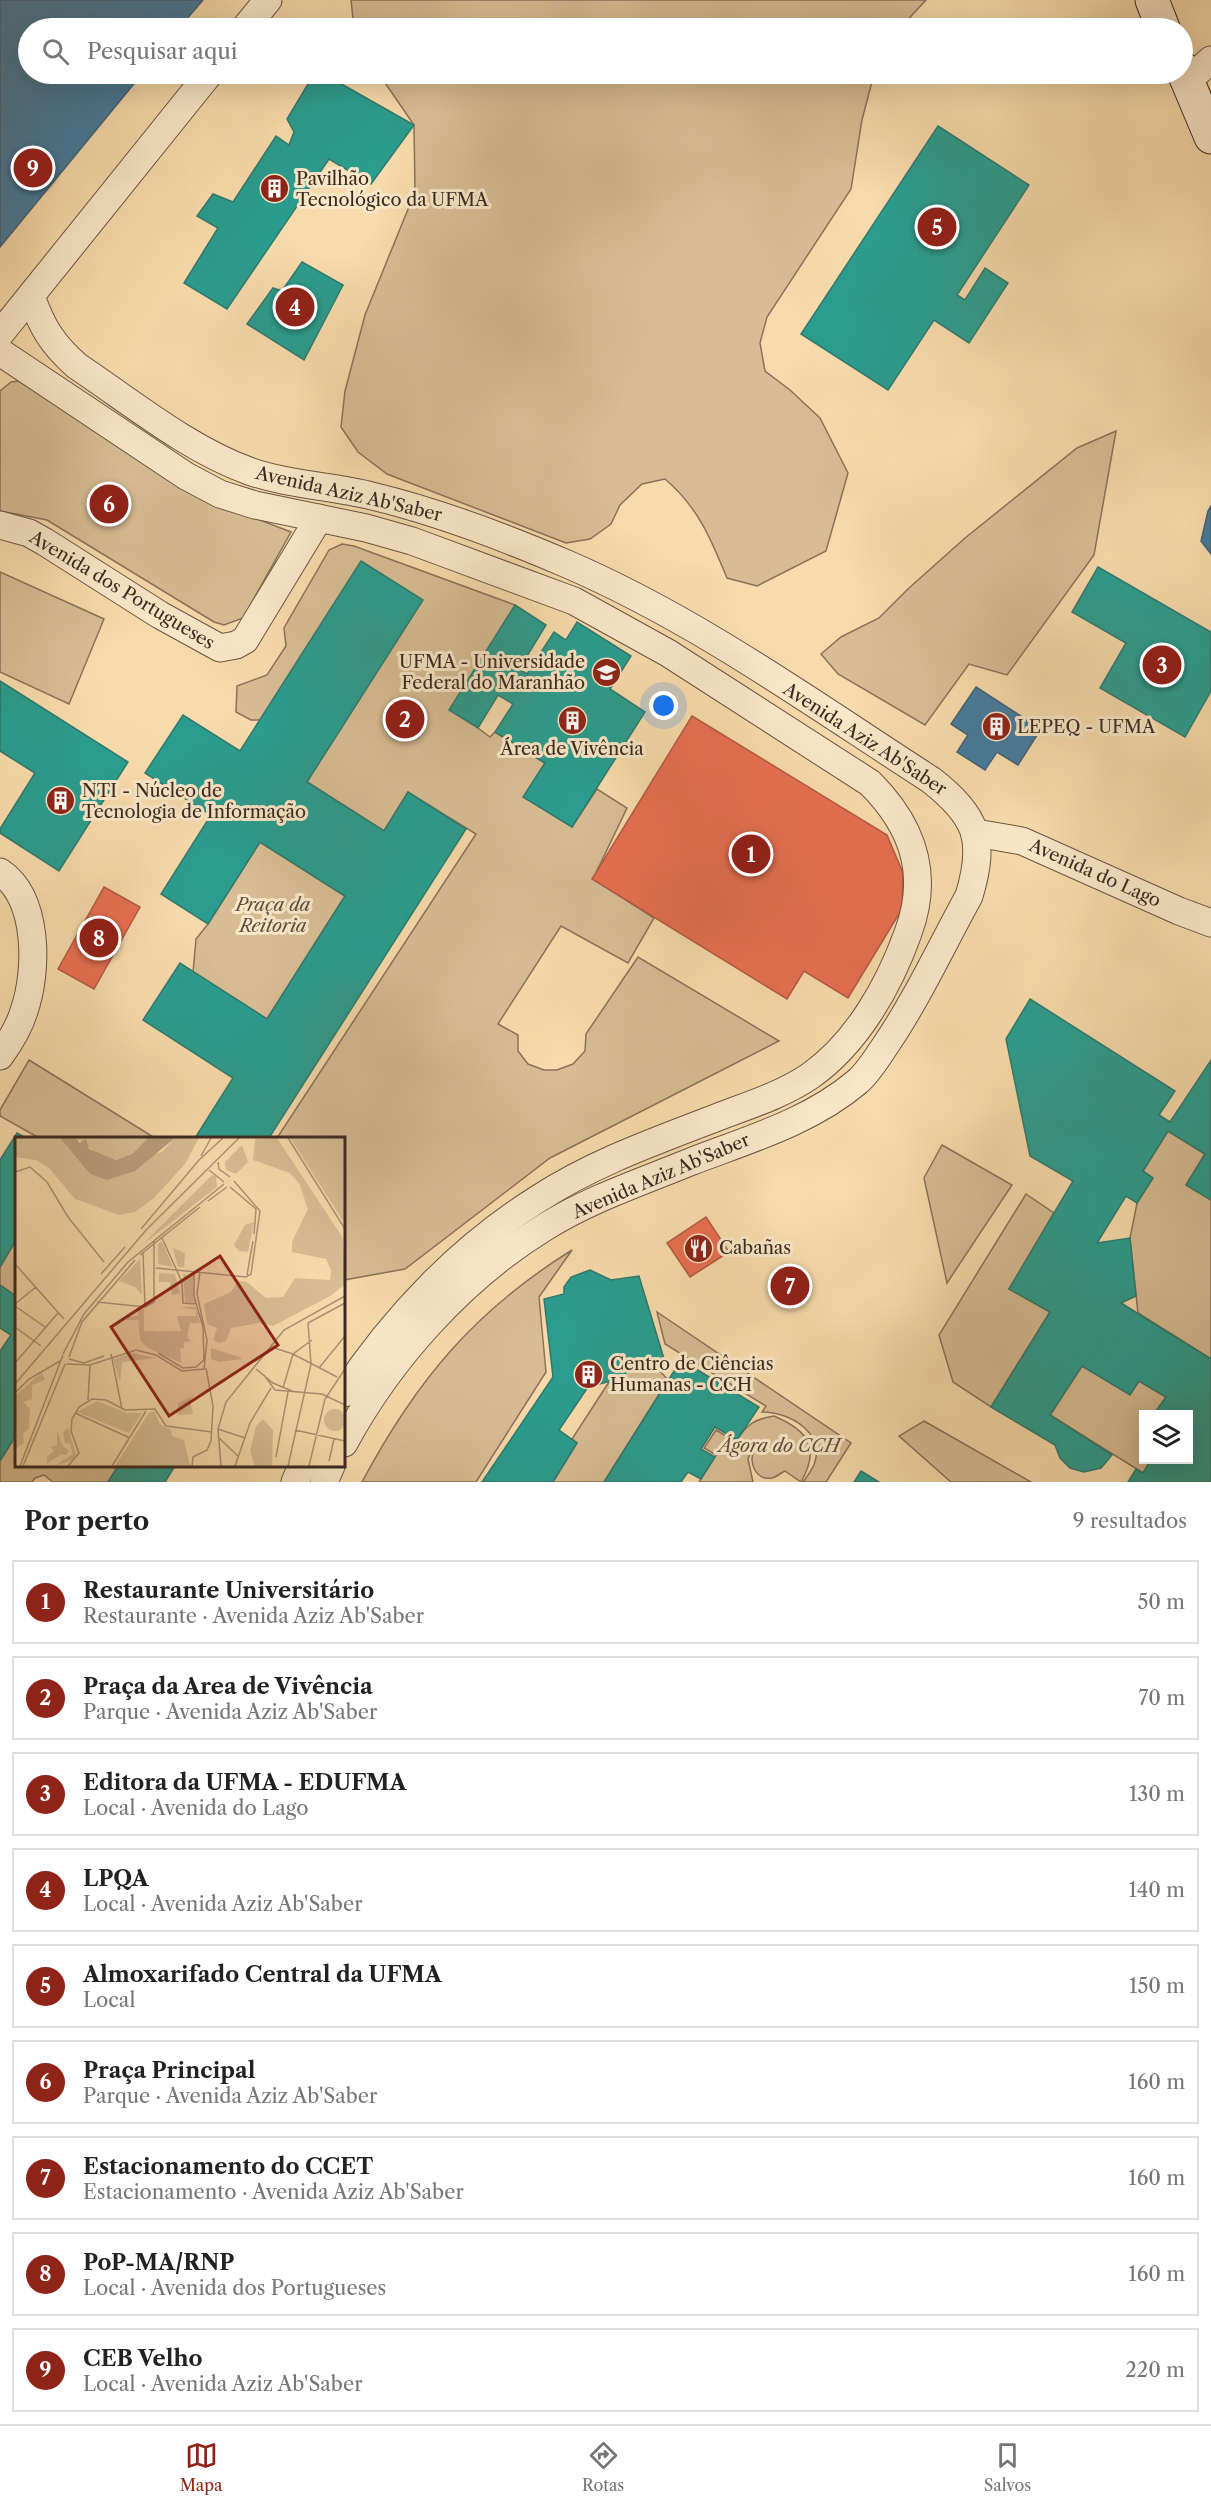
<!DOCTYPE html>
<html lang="pt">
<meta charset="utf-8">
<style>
body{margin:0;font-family:"Libre Caslon Text",serif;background:#f2f2f2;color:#222}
.controls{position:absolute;right:18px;bottom:18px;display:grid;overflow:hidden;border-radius:0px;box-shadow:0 6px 24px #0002}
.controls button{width:54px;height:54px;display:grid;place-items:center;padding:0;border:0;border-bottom:2px solid #e0e0e0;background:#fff;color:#222;font:30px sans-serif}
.you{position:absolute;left:664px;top:706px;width:21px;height:21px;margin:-15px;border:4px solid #fff;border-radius:50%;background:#1a73e8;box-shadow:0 0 0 9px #1a73e833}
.badge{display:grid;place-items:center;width:39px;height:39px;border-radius:50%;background:#8f2418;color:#fff;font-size:20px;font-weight:700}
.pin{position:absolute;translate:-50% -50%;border:3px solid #fff;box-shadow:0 2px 6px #0006}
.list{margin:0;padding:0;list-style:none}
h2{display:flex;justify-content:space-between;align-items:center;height:78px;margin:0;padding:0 24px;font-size:26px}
h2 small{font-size:20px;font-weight:400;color:#767676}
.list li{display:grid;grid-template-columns:39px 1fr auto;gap:18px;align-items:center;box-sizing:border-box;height:84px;margin:0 12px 12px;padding:0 12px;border:2px solid #e0e0e0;border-radius:0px}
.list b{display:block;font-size:22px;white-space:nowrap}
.list p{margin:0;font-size:20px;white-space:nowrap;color:#767676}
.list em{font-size:20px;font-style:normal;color:#767676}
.icon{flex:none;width:33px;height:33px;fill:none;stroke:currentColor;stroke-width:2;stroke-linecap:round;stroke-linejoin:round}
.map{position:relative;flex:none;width:1211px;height:1482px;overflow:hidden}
.search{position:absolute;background:#fff;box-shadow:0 6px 24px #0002;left:18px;right:18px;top:18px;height:66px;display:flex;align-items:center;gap:15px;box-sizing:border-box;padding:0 21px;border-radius:33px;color:#767676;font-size:22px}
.sheet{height:942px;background:#fff}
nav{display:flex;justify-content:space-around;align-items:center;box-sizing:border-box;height:84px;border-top:2px solid #e0e0e0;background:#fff;font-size:16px;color:#767676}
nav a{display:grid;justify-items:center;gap:3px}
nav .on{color:#8f2418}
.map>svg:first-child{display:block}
.green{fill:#d8bd94;stroke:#8a725a;stroke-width:1.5}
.shops{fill:#e76f51;stroke:#b35a42;stroke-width:1.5}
.schools{fill:#2a9d8f;stroke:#2f7a6e;stroke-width:1.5}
.public{fill:#457b9d;stroke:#426278;stroke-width:1.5}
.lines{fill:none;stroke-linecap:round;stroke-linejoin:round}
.street-casing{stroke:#6a5543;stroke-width:29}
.secondary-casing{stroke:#3b2820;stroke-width:35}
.street{stroke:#fae8c9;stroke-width:27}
.secondary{stroke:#fae8c9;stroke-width:33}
.labels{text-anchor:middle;stroke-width:6;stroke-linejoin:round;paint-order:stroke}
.poi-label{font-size:18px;fill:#3b2820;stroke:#fae8c9;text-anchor:start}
.street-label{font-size:18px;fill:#3b2820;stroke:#fae8c9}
.park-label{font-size:18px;font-style:italic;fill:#624d3d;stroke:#fae8c9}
.inset-road{fill:none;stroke:#ac9374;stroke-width:1.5}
.view{fill:#8f2418;fill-opacity:0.15;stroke:#8f2418;stroke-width:3}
.inset-edge{fill:none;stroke:#3b2820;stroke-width:3}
</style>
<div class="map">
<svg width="1211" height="1482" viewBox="0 0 1211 1482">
<rect width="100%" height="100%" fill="#f8dbac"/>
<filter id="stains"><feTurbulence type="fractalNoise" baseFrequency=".00333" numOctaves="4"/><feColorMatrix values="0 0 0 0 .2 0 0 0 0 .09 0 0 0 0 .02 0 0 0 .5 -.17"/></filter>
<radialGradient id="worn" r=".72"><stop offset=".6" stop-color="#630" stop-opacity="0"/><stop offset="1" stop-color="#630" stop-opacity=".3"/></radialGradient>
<g class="green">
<polygon points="351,0 926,0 900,28 354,28"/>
<path d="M379 74H874L862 120 851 189 767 317 760 343 765 371 790 390 820 418 848 473 826 551 757 586 727 578C711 539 698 507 665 479L642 484 620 505 611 524 590 539 566 543 387 474 358 452 341 427 345 391 365 315 415 192 414 125Z"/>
<polygon points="19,381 200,497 291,532 243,618 224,625 214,622 47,520 0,511 0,391 11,382"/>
<polygon points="1116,431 1094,555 1007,675 969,664 925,725 838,674 821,654 841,637 879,618 909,588 965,538 1077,448"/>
<polygon points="342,544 354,546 515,605 478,728 490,737 495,732 545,763 524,797 572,827 597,789 627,808 593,879 654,918 628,963 561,926 498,1024 518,1035 518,1051 528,1064 544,1070 557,1070 573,1064 585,1051 586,1034 638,957 779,1041 550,1158 405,1269 344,1280 344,1138 277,1138 476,834 408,792 384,831 307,782 260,720 251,720 236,712 237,686 267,675 286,646 284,628 329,550"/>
<polygon points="0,572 104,619 69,704 0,672"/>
<polygon points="260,842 345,896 267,1019 193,972 196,939 208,924"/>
<polygon points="29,1060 155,1138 39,1138 0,1116 0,1110"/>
<polygon points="1168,1131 1205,1154 1186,1185 1211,1200 1211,1359 1138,1313 1130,1238 1137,1203 1153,1178 1143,1171"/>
<polygon points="942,1145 1012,1185 947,1283 924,1178"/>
<polygon points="1026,1194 1054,1213 1009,1289 1050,1312 991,1407 953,1382 939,1335"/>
<polygon points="16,1240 16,1296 0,1285 0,1267"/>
<path d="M572 1250 539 1297 546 1372 476 1482H362C416 1381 474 1311 572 1250Z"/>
<path d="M657 1312 851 1443 826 1482H803C807 1477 811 1471 814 1465 826 1433 790 1412 762 1412L766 1406 665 1344Z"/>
<polygon points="654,1364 668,1380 604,1482 553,1482 577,1443 572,1439 609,1382 625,1377 625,1371"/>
<polygon points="1082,1366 1130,1394 1139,1381 1166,1397 1154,1414 1144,1414 1144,1460 1151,1460 1143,1473 1050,1415"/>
<path d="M774 1416C807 1430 821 1447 801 1482L785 1471C781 1473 776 1477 772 1478 756 1481 748 1462 754 1451L737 1440C747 1424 755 1419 774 1416Z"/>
<polygon points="924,1421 1031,1482 951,1482 899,1436"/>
<polygon points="716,1430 751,1451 748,1459 753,1482 699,1482 716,1455 704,1448"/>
<polygon points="16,1435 16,1466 118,1466 108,1482 53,1482 44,1475 35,1478 32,1482 0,1482 0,1461"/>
</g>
<g class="shops">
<polygon points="692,716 887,835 903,873 902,909 848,998 804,971 787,999 592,879"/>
<polygon points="104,887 140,907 94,989 58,969"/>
<polygon points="706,1217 729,1252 690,1277 667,1243"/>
</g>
<g class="schools">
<polygon points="314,74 324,74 414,125 371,184 329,159 227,309 184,283 218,228 197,216 213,194 233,202 276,136 289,145 294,132 287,119"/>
<polygon points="938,126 1029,185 957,295 965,300 985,268 1008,283 969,343 934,320 888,390 801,334"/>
<polygon points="302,262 343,285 304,360 247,324 273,288 282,291"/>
<polygon points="361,561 423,600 307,782 384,831 408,792 466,829 269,1138 195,1138 233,1078 143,1020 180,963 267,1019 345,896 260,842 208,924 161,894 211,815 145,773 183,715 240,751"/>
<polygon points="1098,567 1211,632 1211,691 1185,737 1100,688 1126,643 1072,612"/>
<polygon points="515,605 546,625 519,669 527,674 554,632 566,640 577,622 631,656 610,689 645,712 572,827 523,797 545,763 495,732 513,704 498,695 478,728 449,710"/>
<polygon points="0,681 128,762 59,871 0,833 0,829 35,773 0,751"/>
<polygon points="1030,999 1175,1091 1159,1115 1170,1122 1211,1060 1211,1200 1186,1185 1205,1154 1168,1131 1143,1171 1153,1178 1137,1203 1126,1196 1097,1243 1130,1238 1136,1296 1121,1303 1211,1359 1211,1482 1128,1482 1136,1469 1143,1473 1151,1460 1188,1460 1188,1414 1154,1414 1166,1397 1139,1381 1130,1395 1082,1366 1050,1415 1112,1455 1101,1468 1084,1472 1070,1468 1060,1458 1055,1445 991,1407 1050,1312 1009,1289 1073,1181 1030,1156 1006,1039"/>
<polygon points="17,1133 26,1138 16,1138 16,1240 0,1267 0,1160"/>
<polygon points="590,1270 611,1280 639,1276 665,1362 625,1371 626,1377 588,1387 559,1430 577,1443 553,1482 482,1482 553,1377 544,1299 564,1294 564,1287 571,1277"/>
<polygon points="0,1285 16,1296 16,1435 0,1461 0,1351 11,1335 0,1328"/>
<polygon points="681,1360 759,1407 737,1440 715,1427 701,1449 715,1457 701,1479 688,1472 681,1482 604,1482"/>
<polygon points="118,1466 175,1466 165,1482 108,1482"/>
<polygon points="861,1471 879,1482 854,1482"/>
</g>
<g class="public">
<polygon points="0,0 203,0 179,28 28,28 28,74 142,74 0,247"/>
<polygon points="1211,506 1211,554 1201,541 1208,511"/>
<polygon points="976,687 1041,729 1018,765 997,752 985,770 957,752 968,735 951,724"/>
</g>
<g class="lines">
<defs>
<g id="street">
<polyline points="245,28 268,0"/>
<polyline points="1188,80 1211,60"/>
<path d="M31 296C42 327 52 344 77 366 131 402 188 449 249 471 289 485 332 486 372 496 439 512 504 537 567 564 697 620 813 704 931 780 977 816 986 840 969 896 942 945 918 997 887 1043 878 1056 869 1072 857 1082 810 1122 747 1140 690 1162 641 1182 590 1199 545 1227 462 1278 390 1358 344 1443"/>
<polyline points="0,334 209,74"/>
<path d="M0 352 186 476 220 494 255 505 366 528 412 541 574 601 668 653 870 783C913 826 930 874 908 933 889 986 857 1043 810 1076 782 1095 749 1105 718 1117 656 1141 593 1163 538 1199 460 1248 394 1317 344 1393"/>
<polyline points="0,525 29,533 45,542 160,615 220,648 236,645 245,640 319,518"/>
<polyline points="976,833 1022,841 1179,911 1211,923"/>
<path d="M0 872C39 898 38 971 24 1011 19 1028 10 1042 0 1056"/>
<polyline points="295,1482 302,1466"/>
<polyline points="324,1482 331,1466"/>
</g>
<g id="secondary">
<polyline points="1152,0 1163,28"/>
<polyline points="1182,68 1211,137"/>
</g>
</defs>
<use href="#street" class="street-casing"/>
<use href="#secondary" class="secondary-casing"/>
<use href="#street" class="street"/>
<use href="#secondary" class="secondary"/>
</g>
<defs>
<symbol id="building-disc" viewBox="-11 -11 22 22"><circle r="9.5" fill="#8f2418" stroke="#fae8c9"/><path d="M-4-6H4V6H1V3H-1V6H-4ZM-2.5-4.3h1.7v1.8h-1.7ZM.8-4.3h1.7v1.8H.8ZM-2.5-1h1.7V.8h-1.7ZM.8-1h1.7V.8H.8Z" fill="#fff"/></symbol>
<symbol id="university-disc" viewBox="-11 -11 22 22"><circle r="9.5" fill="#8f2418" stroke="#fae8c9"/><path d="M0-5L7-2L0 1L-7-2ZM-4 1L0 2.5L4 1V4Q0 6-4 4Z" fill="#fff"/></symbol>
<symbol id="restaurant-disc" viewBox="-11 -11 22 22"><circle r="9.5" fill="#8f2418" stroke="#fae8c9"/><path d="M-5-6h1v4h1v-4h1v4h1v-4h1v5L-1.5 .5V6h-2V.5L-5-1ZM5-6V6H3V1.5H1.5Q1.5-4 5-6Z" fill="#fff"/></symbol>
</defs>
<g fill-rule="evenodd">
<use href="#building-disc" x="258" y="172" width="33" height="33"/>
<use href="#university-disc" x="590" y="656" width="33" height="33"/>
<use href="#building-disc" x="556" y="704" width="33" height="33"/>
<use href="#building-disc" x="980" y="710" width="33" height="33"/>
<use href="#building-disc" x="44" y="784" width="33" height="33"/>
<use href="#restaurant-disc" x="682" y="1232" width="33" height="33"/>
<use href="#building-disc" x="572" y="1358" width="33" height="33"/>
</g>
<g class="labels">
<g class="poi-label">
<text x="296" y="185">Pavilhão<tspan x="296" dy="21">Tecnológico da UFMA</tspan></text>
<text x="585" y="668" text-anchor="end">UFMA - Universidade<tspan x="585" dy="21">Federal do Maranhão</tspan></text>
<text x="1017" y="733">LEPEQ - UFMA</text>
<text x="572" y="755" text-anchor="middle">Área de Vivência</text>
<text x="82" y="797">NTI - Núcleo de<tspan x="82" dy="21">Tecnologia de Informação</tspan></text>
<text x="719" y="1254">Cabañas</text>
<text x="610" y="1370">Centro de Ciências<tspan x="610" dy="21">Humanas - CCH</tspan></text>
</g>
<g class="street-label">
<text transform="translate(349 494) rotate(13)" y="6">Avenida Aziz Ab'Saber</text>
<text transform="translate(122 590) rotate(31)" y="6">Avenida dos Portugueses</text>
<text transform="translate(865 739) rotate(33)" y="6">Avenida Aziz Ab'Saber</text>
<text transform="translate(1095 873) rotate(24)" y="6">Avenida do Lago</text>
<text transform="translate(661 1176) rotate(-23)" y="6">Avenida Aziz Ab'Saber</text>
</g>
<g class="park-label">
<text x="273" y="911">Praça da<tspan x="273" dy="21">Reitoria</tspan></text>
<text x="779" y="1452">Ágora do CCH</text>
</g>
</g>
<g transform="translate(15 1137)">
<rect width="330" height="330" fill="#f8dbac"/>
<path d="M0 1H45L75 37 147 15 160 1H184L170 27 139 61 120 75 104 78 60 62 34 31 21 23 0 20ZM61 1H133L117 17 101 23 88 21ZM262 1 328 101 330 147 317 158 258 189 244 186 216 191 211 204 204 206 198 203 202 191 192 187 189 167 216 155 223 144 232 145 251 161 268 160 280 141 315 143 316 133 311 122 277 115V105L293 72 284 46 275 36 238 23 240 2ZM275 1H330V87ZM227 8 233 25 221 37 211 33 210 25ZM197 38 201 39 202 50 128 107ZM239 85 233 115 224 114 219 108 230 88ZM147 105 158 130 143 127V107ZM158 111 170 116 169 130H163ZM125 122 127 158 120 150 104 144ZM144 136 160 137 165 156 157 158 155 145H144ZM168 137 178 139 180 166 170 165ZM164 170H181L185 186H175L172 200 176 204 169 205V211L165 212 166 226 131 210 125 202 123 183H111V180L123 179V172H129V194H166L162 179H181V173ZM196 211 224 220 227 222 204 225 196 222ZM117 216 141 221 107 225 105 245 98 222ZM27 235 30 243 17 248V262L8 265 15 272 14 291 8 297 9 306 0 312V259ZM178 259 175 263 178 277 163 278V266ZM82 264 112 276H127L114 296 62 275ZM309 283a11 11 0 1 1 22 0a11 11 0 1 1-22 0ZM139 274 145 287 156 293 157 299 169 303 175 329H100L134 276ZM248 282 258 293 257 329H240L235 314 241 289ZM53 291 61 318 57 323 40 329 58 317 55 307 50 306 48 295ZM42 294 48 310 54 313 51 318 46 317 32 327V320L39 314 36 310 42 308Z" fill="#d8bd94"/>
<path d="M45 1H61L65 6 71 2 74 12 101 23 117 17 133 1H160L120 34 92 43 75 37Z" fill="#b89e7c"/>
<path class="inset-road" d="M273 1 330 92M186 19 196 1M203 25 204 32 215 40M194 33 209 45M0 35 15 30 32 45 53 80 89 125M215 50 241 72 239 97M193 64 212 50M126 92 184 23 208 1M147 101 167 145 168 166 182 167M128 116 130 170M125 118 185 70M0 127 49 182M141 131 231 140 236 137 245 74 219 44M86 137 110 110M232 138 238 104M82 165 130 170 139 165V104M0 167 21 150M0 169 30 190M0 190 26 209M256 210 278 217 322 240M143 216 168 231 181 230 189 223 188 190 179 159V135M48 217 69 177 113 125 209 47M96 217 107 272M54 220 67 185 120 123M54 222 69 226 89 219M0 226 43 176M51 227 75 228 121 213 141 218 167 234 189 232 192 203 182 157 185 135M304 231 330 199M241 232 258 246 277 254M249 238 260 253 307 257 330 268M0 247 132 92 224 1M268 251 278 217 297 203M0 256 14 242 45 224M73 263 75 228M60 276 115 301M203 292 230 301M280 293 330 304M203 300 223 319M261 320 273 255M314 324 319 302M5 329 48 218M8 329 50 227M53 329 64 316 56 294 57 282 64 270 77 262 91 263 110 273 140 272 151 289 197 295M97 329 131 274M177 329 178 320 192 313 196 304 198 269 191 231M206 329 203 292 211 265 269 193 330 159M220 329 235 286 256 251M273 329 296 227 293 186 330 166M294 329 310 262 330 232"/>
<path class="view" d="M205 119 263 208 154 279 96 190Z"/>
<rect width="330" height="330" class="inset-edge"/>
</g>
<rect width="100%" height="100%" filter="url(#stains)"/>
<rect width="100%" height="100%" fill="url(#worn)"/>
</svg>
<div class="controls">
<button><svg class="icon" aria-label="layers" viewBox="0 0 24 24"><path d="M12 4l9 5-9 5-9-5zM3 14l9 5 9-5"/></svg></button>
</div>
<div class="you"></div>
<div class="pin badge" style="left:751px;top:854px">1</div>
<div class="pin badge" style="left:405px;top:719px">2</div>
<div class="pin badge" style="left:1162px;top:665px">3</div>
<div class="pin badge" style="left:295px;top:307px">4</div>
<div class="pin badge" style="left:937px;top:227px">5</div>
<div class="pin badge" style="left:109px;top:504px">6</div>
<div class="pin badge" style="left:790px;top:1286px">7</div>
<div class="pin badge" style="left:99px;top:938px">8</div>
<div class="pin badge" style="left:33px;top:168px">9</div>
<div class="search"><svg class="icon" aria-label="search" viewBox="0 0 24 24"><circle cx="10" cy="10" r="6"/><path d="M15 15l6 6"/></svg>Pesquisar aqui</div>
</div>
<section class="sheet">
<h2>Por perto<small>9 resultados</small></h2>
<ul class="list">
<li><span class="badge">1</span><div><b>Restaurante Universitário</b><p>Restaurante · Avenida Aziz Ab'Saber</p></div><em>50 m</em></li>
<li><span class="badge">2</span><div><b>Praça da Area de Vivência</b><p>Parque · Avenida Aziz Ab'Saber</p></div><em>70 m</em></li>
<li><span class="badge">3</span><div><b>Editora da UFMA - EDUFMA</b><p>Local · Avenida do Lago</p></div><em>130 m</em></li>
<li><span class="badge">4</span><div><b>LPQA</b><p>Local · Avenida Aziz Ab'Saber</p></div><em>140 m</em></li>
<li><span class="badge">5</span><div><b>Almoxarifado Central da UFMA</b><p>Local</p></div><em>150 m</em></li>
<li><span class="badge">6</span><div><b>Praça Principal</b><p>Parque · Avenida Aziz Ab'Saber</p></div><em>160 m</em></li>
<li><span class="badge">7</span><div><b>Estacionamento do CCET</b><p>Estacionamento · Avenida Aziz Ab'Saber</p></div><em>160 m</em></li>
<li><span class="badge">8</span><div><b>PoP-MA/RNP</b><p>Local · Avenida dos Portugueses</p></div><em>160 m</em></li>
<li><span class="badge">9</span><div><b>CEB Velho</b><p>Local · Avenida Aziz Ab'Saber</p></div><em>220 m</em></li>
</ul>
</section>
<nav>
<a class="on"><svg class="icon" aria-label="map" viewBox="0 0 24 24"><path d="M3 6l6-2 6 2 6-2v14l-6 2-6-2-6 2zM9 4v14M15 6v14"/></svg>Mapa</a>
<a><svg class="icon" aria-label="directions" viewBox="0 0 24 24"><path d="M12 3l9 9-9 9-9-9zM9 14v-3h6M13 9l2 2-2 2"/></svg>Rotas</a>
<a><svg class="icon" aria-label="saved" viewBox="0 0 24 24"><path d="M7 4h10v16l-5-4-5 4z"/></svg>Salvos</a>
</nav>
